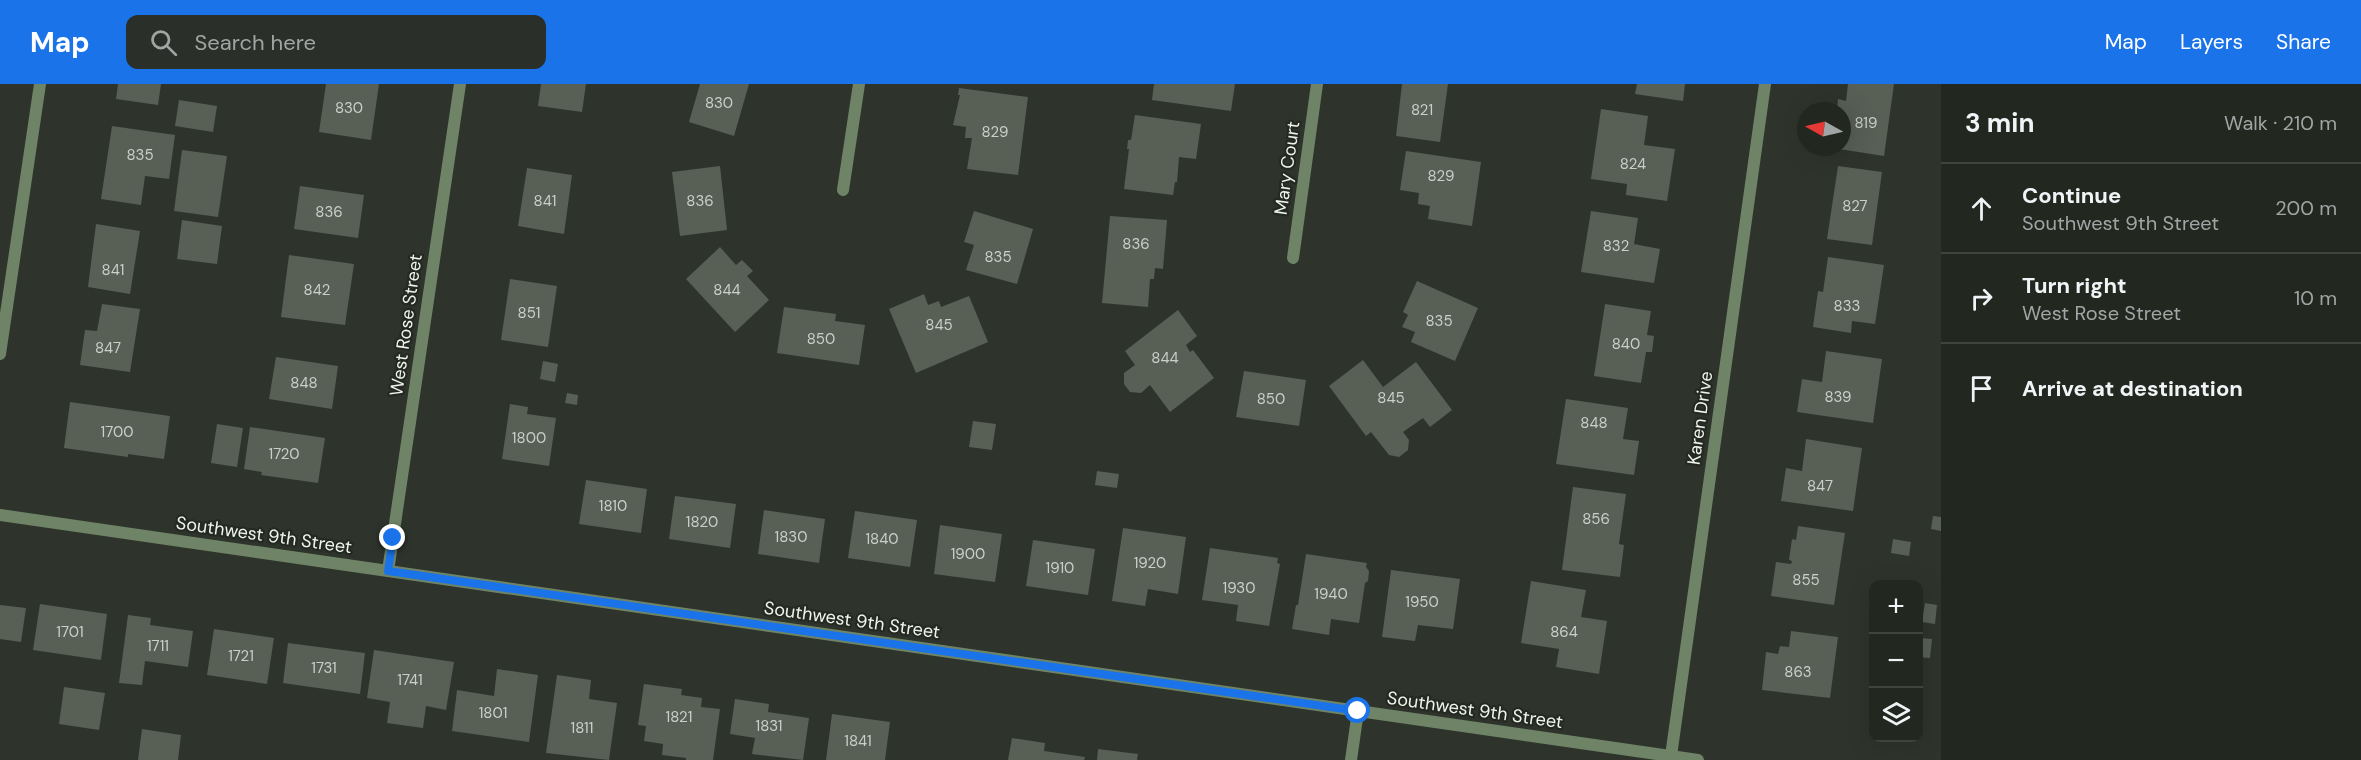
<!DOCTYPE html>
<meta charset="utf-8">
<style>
body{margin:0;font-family:"DM Sans",sans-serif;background:#2a2f29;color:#f1f3f6}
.controls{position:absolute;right:18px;bottom:18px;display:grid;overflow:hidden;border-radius:12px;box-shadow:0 6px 24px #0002}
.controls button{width:54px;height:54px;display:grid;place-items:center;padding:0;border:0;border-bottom:2px solid #3f443e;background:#222720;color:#f1f3f6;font:30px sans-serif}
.compass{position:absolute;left:1797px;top:18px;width:54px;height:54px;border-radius:50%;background:#222720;box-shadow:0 6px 24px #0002;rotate:278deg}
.stop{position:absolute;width:18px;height:18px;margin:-14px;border:4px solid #1a73e8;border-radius:50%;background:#fff}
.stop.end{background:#1a73e8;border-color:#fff;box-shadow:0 2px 6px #0008}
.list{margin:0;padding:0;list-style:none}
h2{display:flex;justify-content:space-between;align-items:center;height:78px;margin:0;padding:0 24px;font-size:26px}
h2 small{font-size:20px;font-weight:400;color:#a2a5a5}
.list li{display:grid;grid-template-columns:39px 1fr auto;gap:18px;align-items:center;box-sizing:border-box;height:90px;padding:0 24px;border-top:2px solid #3f443e}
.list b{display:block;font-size:22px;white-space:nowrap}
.list p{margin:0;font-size:20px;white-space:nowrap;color:#a2a5a5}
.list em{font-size:20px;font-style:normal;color:#a2a5a5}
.icon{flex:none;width:33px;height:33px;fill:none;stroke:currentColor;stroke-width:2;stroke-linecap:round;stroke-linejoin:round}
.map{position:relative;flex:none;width:1941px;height:676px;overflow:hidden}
header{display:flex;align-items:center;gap:36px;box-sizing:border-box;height:84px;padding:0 30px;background:#1a73e8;color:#fff}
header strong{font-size:28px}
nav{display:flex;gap:33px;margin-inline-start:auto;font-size:21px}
.search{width:420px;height:54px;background:#2a2f29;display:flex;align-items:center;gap:15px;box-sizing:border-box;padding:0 21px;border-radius:12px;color:#a2a5a5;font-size:22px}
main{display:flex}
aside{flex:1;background:#222720}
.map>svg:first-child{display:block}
.building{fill:#585f55}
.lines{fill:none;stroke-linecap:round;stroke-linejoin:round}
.lane{stroke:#6f8466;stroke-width:12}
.street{stroke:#6f8466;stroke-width:12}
.route{stroke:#1a73e8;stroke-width:8}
.labels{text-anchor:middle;stroke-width:4.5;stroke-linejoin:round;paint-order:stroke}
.number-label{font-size:15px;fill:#cacfc8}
.street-label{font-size:18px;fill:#f0f4ee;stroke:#242a21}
</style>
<header>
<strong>Map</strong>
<div class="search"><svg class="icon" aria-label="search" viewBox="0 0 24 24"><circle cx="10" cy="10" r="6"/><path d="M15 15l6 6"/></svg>Search here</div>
<nav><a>Map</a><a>Layers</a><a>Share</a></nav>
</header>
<main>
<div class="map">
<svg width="1941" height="676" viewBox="0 0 1941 676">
<rect width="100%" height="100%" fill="#2e342b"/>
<g class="building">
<polygon points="118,0 161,0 158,21 116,15"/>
<polygon points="326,0 379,0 371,56 319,48"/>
<polygon points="541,0 586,0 582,28 538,22"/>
<polygon points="700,0 749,0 734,52 689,38"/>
<polygon points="1154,0 1235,0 1231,27 1152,16"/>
<polygon points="1402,0 1448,0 1440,58 1396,52"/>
<polygon points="1637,0 1685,0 1683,17 1635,10"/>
<polygon points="1848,0 1894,0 1884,72 1839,65 1842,63 1844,31 1842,30 1842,27 1837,27 1838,15 1846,17"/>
<polygon points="959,4 1028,13 1018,91 967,85 972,54 965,54 966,43 953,41 960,11 958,11"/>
<polygon points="179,16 217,22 213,48 175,42"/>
<polygon points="1601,25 1648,32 1644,61 1675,65 1667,117 1626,111 1627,100 1591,95"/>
<polygon points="1135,31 1201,40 1196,75 1179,73 1177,98 1175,98 1173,111 1124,105 1129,65 1127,65 1128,56 1131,56"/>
<polygon points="112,42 175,51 169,95 145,92 141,121 101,115"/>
<polygon points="182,66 227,72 218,133 174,127"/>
<polygon points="1406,67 1481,78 1472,142 1428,135 1430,122 1418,120 1419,109 1400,106"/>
<polygon points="720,82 727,146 680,152 672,88"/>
<polygon points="1838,82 1882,88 1872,161 1827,155"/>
<polygon points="527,84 572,91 564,150 518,142"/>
<polygon points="300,102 364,111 358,154 294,145"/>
<polygon points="974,127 1033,145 1017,200 966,186 974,161 964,158"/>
<polygon points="1591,127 1638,134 1634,160 1660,165 1654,199 1581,188"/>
<polygon points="1110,132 1167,136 1163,185 1155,184 1154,195 1150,195 1148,223 1102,219"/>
<polygon points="182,136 222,142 217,180 177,175"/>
<polygon points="96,140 140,147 130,210 88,203"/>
<polygon points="720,163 736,181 742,176 753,187 747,192 769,216 735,248 686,195"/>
<polygon points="289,171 354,180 345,241 281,233"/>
<polygon points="1828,173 1884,181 1875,240 1852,237 1851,249 1813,243 1818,207 1823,208"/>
<polygon points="510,195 557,202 548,263 501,256"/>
<polygon points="1417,197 1478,224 1455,277 1411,258 1415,248 1402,243 1408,231 1403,228"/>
<polygon points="924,210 928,221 939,217 941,223 969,212 988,258 916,289 889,225"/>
<polygon points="102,220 140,225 130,288 80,281 85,246 97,247"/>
<polygon points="1605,220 1651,227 1647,251 1654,252 1652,268 1646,268 1641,299 1594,292"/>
<polygon points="784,223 836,230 835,237 865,241 859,281 777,269"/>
<polygon points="1178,226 1197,252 1186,261 1190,268 1193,266 1214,294 1170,328 1150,301 1141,309 1130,308 1124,300 1124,289 1135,281 1125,267"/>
<polygon points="1826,267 1882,275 1873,339 1797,328 1802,295 1822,298"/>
<polygon points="276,273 338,282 332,325 269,315"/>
<polygon points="1363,276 1383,303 1416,278 1452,326 1430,343 1423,334 1403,348 1409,356 1408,366 1399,373 1389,371 1371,348 1366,352 1329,302"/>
<polygon points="543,277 558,280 555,298 540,295"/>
<polygon points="1244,287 1306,296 1299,342 1236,333"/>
<polygon points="567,309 578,311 577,321 565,319"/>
<polygon points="1566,315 1628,324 1623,355 1639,357 1634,391 1556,380"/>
<polygon points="70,318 170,332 164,375 128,370 128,373 64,364"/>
<polygon points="510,320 528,323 527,330 556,334 549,382 502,375"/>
<polygon points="973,337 996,340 992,366 969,363"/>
<polygon points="217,340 243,344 237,383 211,379"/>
<polygon points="250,343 325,354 318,399 261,391 262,388 244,385"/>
<polygon points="1806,355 1862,364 1853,427 1781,417 1786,384 1802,387"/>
<polygon points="1097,387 1119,390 1117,404 1095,401"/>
<polygon points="586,396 647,405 641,449 579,440"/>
<polygon points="1573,403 1626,410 1619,460 1624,461 1620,493 1562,486"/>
<polygon points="675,412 736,420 730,464 669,455"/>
<polygon points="764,426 825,435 819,479 758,470"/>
<polygon points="855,427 917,436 910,483 848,474"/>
<polygon points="1933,432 1941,433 1941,447 1931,445"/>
<polygon points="940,441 1002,450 995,498 934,490"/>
<polygon points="1798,442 1845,449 1834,521 1771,512 1776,478 1791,480 1792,477 1789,476 1792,455 1796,456"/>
<polygon points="1123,444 1186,453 1178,510 1148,505 1145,522 1112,517"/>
<polygon points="1893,455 1911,458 1909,472 1891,469"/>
<polygon points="1033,456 1095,465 1088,511 1026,502"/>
<polygon points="1210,464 1278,474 1277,479 1280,480 1269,542 1236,537 1238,521 1202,516"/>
<polygon points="1306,470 1367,479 1366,483 1369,487 1368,497 1365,499 1359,539 1331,535 1329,551 1292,545 1296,521 1298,521"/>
<polygon points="1391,486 1460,495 1453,545 1418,541 1415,557 1382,553"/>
<polygon points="1531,497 1586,506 1581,533 1607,537 1599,590 1556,583 1559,565 1521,559"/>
<polygon points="1925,519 1937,521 1935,540 1922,538"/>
<polygon points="40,520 107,530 101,576 33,566"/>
<polygon points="0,521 26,524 21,558 0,555"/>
<polygon points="128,531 151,534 150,541 193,547 188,583 145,577 142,601 119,599"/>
<polygon points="214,545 274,554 267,600 207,591"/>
<polygon points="1791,547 1838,553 1830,614 1762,606 1766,568 1778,570 1780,562 1789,563"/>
<polygon points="1920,554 1932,555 1930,574 1918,573"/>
<polygon points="288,559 365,569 360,610 283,599"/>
<polygon points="374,566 454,578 446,626 426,622 423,644 387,639 390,618 367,614"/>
<polygon points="497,585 538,591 529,658 452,647 457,606 494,612"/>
<polygon points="557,591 591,596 589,615 617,619 609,676 546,669"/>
<polygon points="644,600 682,605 681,611 702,614 701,623 720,625 713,676 686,676 686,674 662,671 663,660 644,657 646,642 638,641"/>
<polygon points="64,603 105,609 99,646 59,640"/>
<polygon points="735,615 769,620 768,628 809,634 803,676 752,670 755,654 730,650"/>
<polygon points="832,630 890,638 885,676 826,676"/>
<polygon points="142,645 181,651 178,676 138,676"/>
<polygon points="1012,654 1045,659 1044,667 1085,673 1084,676 1008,676"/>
<polygon points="1098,665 1138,670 1137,676 1097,676"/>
</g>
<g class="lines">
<polyline class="lane" points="1351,676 1358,627"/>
<g class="street">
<polyline points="843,106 859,0"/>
<polyline points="1293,174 1317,0"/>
<polyline points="0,270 40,0"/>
<polyline points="0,431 1698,676"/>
<polyline points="388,487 460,0"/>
<polyline points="1671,672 1765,0"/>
</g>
</g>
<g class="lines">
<polyline class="route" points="393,454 388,487 1358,627"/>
</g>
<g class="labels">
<g class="number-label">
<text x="719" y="24">830</text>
<text x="349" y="29">830</text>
<text x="1422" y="31">821</text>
<text x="1866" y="44">819</text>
<text x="995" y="53">829</text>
<text x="140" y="76">835</text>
<text x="1633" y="85">824</text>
<text x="1441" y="97">829</text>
<text x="545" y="122">841</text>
<text x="700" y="122">836</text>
<text x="1855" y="127">827</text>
<text x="329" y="133">836</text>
<text x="1136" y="165">836</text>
<text x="1616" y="167">832</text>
<text x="998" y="178">835</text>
<text x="113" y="191">841</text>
<text x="317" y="211">842</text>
<text x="727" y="211">844</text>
<text x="1847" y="227">833</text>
<text x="529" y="234">851</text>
<text x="1439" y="242">835</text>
<text x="939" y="246">845</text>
<text x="821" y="260">850</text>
<text x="1626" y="265">840</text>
<text x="108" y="269">847</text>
<text x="1165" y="279">844</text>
<text x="304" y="304">848</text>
<text x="1838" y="318">839</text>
<text x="1391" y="319">845</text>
<text x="1271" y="320">850</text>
<text x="1594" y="344">848</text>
<text x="117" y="353">1700</text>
<text x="529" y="359">1800</text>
<text x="284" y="375">1720</text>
<text x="1820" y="407">847</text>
<text x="613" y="427">1810</text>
<text x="1596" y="440">856</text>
<text x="702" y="443">1820</text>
<text x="791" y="458">1830</text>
<text x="882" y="460">1840</text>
<text x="968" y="475">1900</text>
<text x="1150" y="484">1920</text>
<text x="1060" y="489">1910</text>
<text x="1806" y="501">855</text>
<text x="1239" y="509">1930</text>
<text x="1331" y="515">1940</text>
<text x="1422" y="523">1950</text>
<text x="70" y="553">1701</text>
<text x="1564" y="553">864</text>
<text x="158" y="567">1711</text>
<text x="241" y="577">1721</text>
<text x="324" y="589">1731</text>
<text x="1798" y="593">863</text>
<text x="410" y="601">1741</text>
<text x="493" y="634">1801</text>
<text x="679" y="638">1821</text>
<text x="769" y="647">1831</text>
<text x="582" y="649">1811</text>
<text x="858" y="662">1841</text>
</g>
<g class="street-label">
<text transform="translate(1287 84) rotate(-82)" y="6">Mary Court</text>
<text transform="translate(406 241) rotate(-82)" y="6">West Rose Street</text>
<text transform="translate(1700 334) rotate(-82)" y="6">Karen Drive</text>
<text transform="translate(264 451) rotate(8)" y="6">Southwest 9th Street</text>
<text transform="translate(852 536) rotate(8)" y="6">Southwest 9th Street</text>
<text transform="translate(1475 626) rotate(8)" y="6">Southwest 9th Street</text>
</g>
</g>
</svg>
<div class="controls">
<button>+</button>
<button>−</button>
<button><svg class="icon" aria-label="layers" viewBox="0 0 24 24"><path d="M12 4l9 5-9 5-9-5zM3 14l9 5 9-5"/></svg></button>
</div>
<svg class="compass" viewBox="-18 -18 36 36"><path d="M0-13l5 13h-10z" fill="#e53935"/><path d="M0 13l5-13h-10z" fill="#a2a5a5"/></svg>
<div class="stop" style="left:1358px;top:627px"></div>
<div class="stop end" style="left:393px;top:454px"></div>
</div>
<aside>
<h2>3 min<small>Walk · 210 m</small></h2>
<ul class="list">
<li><svg class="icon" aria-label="ahead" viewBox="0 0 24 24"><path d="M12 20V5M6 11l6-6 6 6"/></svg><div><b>Continue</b><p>Southwest 9th Street</p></div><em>200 m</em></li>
<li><svg class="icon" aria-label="right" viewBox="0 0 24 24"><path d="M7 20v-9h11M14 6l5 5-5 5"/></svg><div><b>Turn right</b><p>West Rose Street</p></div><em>10 m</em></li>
<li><svg class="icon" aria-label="arrive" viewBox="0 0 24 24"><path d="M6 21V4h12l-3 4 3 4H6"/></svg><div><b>Arrive at destination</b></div></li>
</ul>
</aside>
</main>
